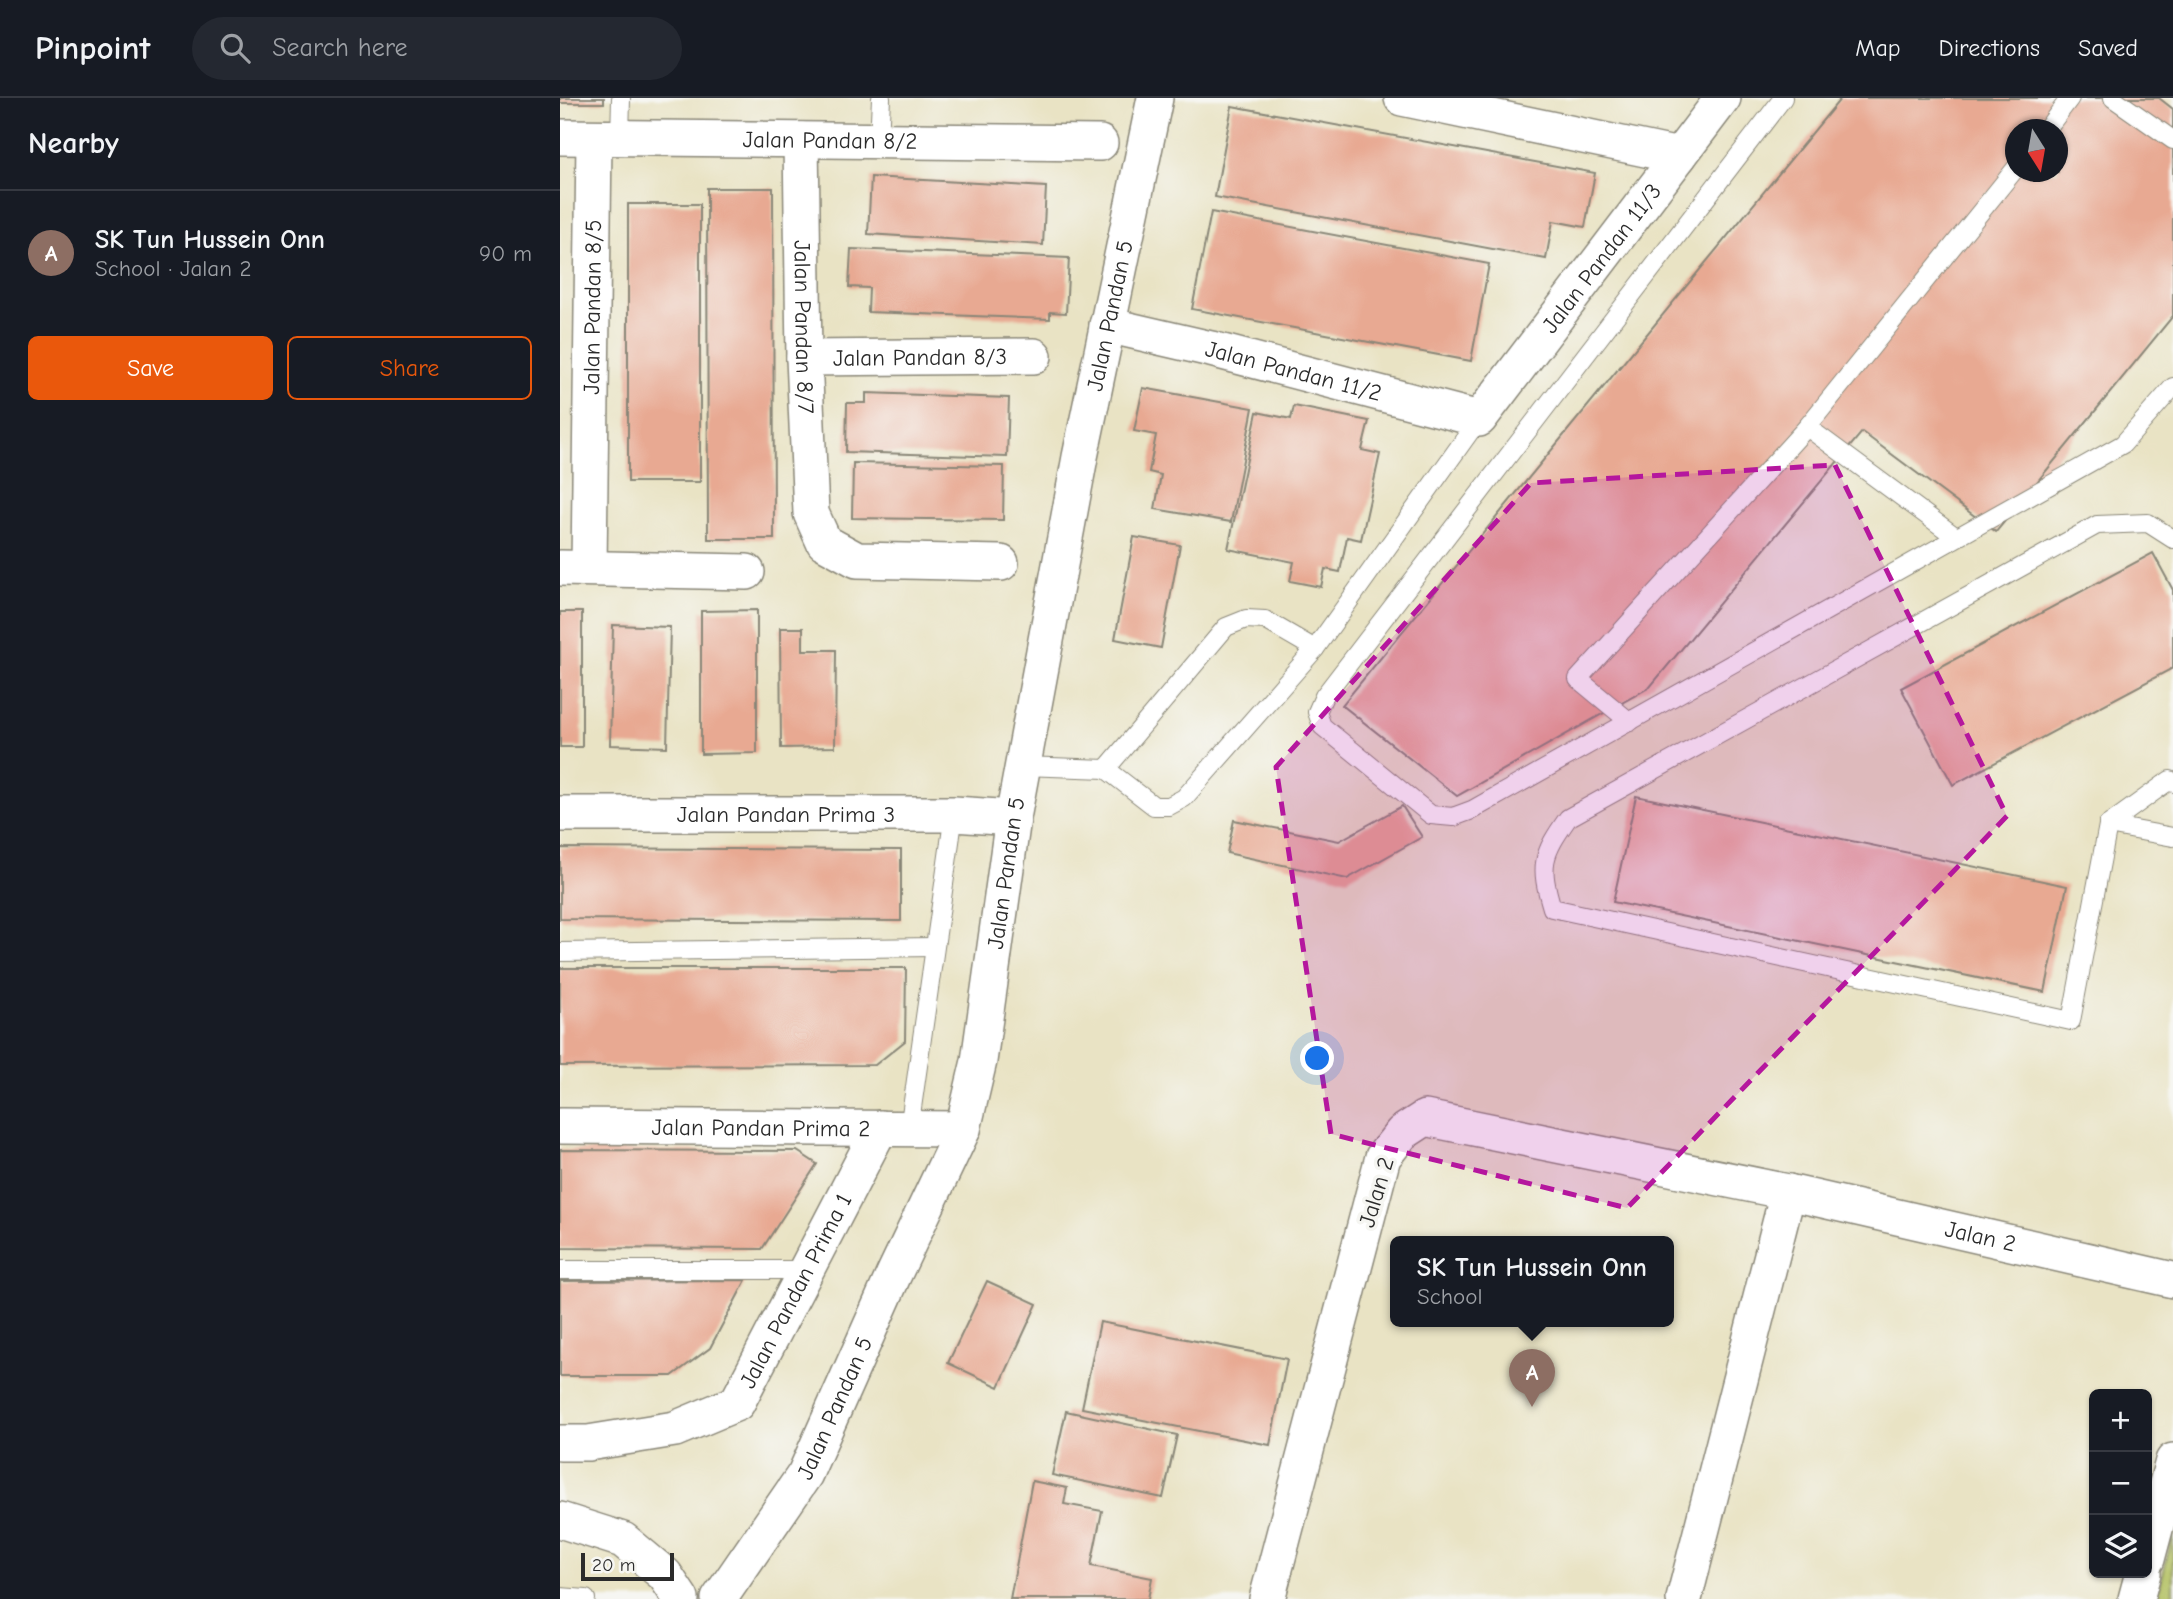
<!DOCTYPE html>
<meta charset="utf-8">
<style>
body{margin:0;font-family:"Comic Neue",sans-serif;background:#242831;color:#f1f3f6}
.controls{position:absolute;right:21px;bottom:21px;display:grid;overflow:hidden;border-radius:10px;box-shadow:0 2px 5px #0004}
.controls button{width:63px;height:63px;display:grid;place-items:center;padding:0;border:0;border-bottom:2px solid #363941;background:#171b24;color:#f1f3f6;font:35px sans-serif}
.compass{position:absolute;left:1445px;top:21px;width:63px;height:63px;border-radius:50%;background:#171b24;box-shadow:0 2px 5px #0004;rotate:169deg}
.scale{position:absolute;left:21px;bottom:18px;width:93px;box-sizing:border-box;padding-left:7px;border:4px solid #2b2b2b;border-top:0;font-size:19px;line-height:24px;white-space:nowrap;color:#2b2b2b;-webkit-text-stroke:5px #f6f6f2;paint-order:stroke}
.you{position:absolute;left:758px;top:961px;width:24px;height:24px;margin:-18px;border:5px solid #fff;border-radius:50%;background:#1a73e8;box-shadow:0 0 0 10px #1a73e833}
.badge{display:grid;place-items:center;width:46px;height:46px;border-radius:50%;background:#ea580c;color:#fff;font-size:23px;font-weight:700}
.pin{position:absolute;translate:-50% -58px;filter:drop-shadow(0 2px 4px #0008)}
.pin::after{content:'';position:absolute;top:37px;width:24px;height:21px;background:inherit;clip-path:polygon(0 0,100% 0,50% 100%)}
.popup{position:absolute;left:830px;top:1138px;width:284px;height:91px;box-sizing:border-box;display:grid;place-content:center;border-radius:10px;background:#171b24;filter:drop-shadow(0 2px 5px #0005);font-size:23px;white-space:nowrap;color:#9ea1a6}
.popup b{font-size:26px;color:#f1f3f6}
.popup::after{content:'';position:absolute;left:50%;top:100%;margin-left:-14px;border:14px solid transparent;border-top-color:#171b24}
.list{margin:0;padding:0;list-style:none}
h2{display:flex;justify-content:space-between;align-items:center;height:91px;margin:0;padding:0 28px;font-size:30px}
h2 small{font-size:23px;font-weight:400;color:#9ea1a6}
.list li{display:grid;grid-template-columns:46px 1fr auto;gap:21px;align-items:center;box-sizing:border-box;height:126px;padding:0 28px;border-top:2px solid #363941}
.list b{display:block;font-size:26px;white-space:nowrap}
.list p{margin:0;font-size:23px;white-space:nowrap;color:#9ea1a6}
.list em{font-size:23px;font-style:normal;color:#9ea1a6}
.actions{display:flex;gap:14px;padding:21px 28px}
.actions a{flex:1;padding:16px 0;border:2px solid #ea580c;border-radius:10px;text-align:center;font-size:24px;color:#ea580c}
.actions .main{background:#ea580c;color:#fff}
.icon{flex:none;width:38px;height:38px;fill:none;stroke:currentColor;stroke-width:2;stroke-linecap:round;stroke-linejoin:round}
.map{position:relative;flex:none;width:1613px;height:1501px;overflow:hidden}
header{display:flex;align-items:center;gap:42px;box-sizing:border-box;height:98px;padding:0 35px;background:#171b24;border-bottom:2px solid #363941}
header strong{font-size:33px}
nav{display:flex;gap:38px;margin-inline-start:auto;font-size:24px}
.search{width:490px;height:63px;background:#242831;display:flex;align-items:center;gap:18px;box-sizing:border-box;padding:0 24px;border-radius:38px;color:#9ea1a6;font-size:26px}
main{display:flex}
aside{flex:1;background:#171b24}
.map>svg:first-child{display:block}
.green{fill:#b4c163;stroke:#707647;stroke-width:2}
.building{fill:#e8a992;fill-rule:evenodd}
.lines{fill:none;stroke-linecap:round;stroke-linejoin:round}
.lane-casing{stroke:#8a8778;stroke-width:20}
.street-casing{stroke:#8a8778;stroke-width:38}
.lane{stroke:#fff;stroke-width:18}
.street{stroke:#fff;stroke-width:35}
.marked{fill:#b5179e;fill-opacity:0.2;stroke:#b5179e;stroke-width:5;stroke-dasharray:14 9;stroke-linejoin:round}
.labels{text-anchor:middle;stroke-width:7;stroke-linejoin:round;paint-order:stroke}
.street-label{font-size:23px;fill:#2b2b2b;stroke:#f6f6f2}
</style>
<header>
<strong>Pinpoint</strong>
<div class="search"><svg class="icon" aria-label="search" viewBox="0 0 24 24"><circle cx="10" cy="10" r="6"/><path d="M15 15l6 6"/></svg>Search here</div>
<nav><a>Map</a><a>Directions</a><a>Saved</a></nav>
</header>
<main>
<aside>
<h2>Nearby<small></small></h2>
<ul class="list">
<li><span class="badge" style="background:#8d6e63">A</span><div><b>SK Tun Hussein Onn</b><p>School · Jalan 2</p></div><em>90 m</em></li>
</ul>
<div class="actions"><a class="main">Save</a><a>Share</a></div>
</aside>
<div class="map">
<svg width="1613" height="1501" viewBox="0 0 1613 1501">
<rect width="100%" height="100%" fill="#f6f6f2"/>
<filter id="ink" filterUnits="userSpaceOnUse"><feTurbulence type="fractalNoise" baseFrequency=".0143" numOctaves="2"/><feDisplacementMap in="SourceGraphic" scale="14" xChannelSelector="R" yChannelSelector="G"/><feConvolveMatrix kernelMatrix="1 2 1 2 8 2 1 2 1" color-interpolation-filters="sRGB"/></filter>
<filter id="wash" filterUnits="userSpaceOnUse"><feTurbulence type="fractalNoise" baseFrequency=".00686" numOctaves="4" result="noise"/><feDisplacementMap in="SourceGraphic" scale="28" xChannelSelector="R" yChannelSelector="G"/><feGaussianBlur stdDeviation="1.57" result="paint"/><feColorMatrix in="noise" values="0 0 0 0 0 0 0 0 0 0 0 0 0 0 0 0 0 1.4 0 .05"/><feComposite in="paint" operator="in"/></filter>
<g filter="url(#wash)">
<rect width="100%" height="100%" fill="#e9e3c4"/>
<polygon class="green" points="1613,1433 1613,1501 1597,1501"/>
<g id="blocks">
<g class="building">
<rect x="0" y="0" width="44" height="5"/>
<path d="M1281 0H1599L1613 11V218L1436 434 1302 334 1090 589 897 698 782 607ZM1455 32H1498V74H1456Z"/>
<polygon points="672,8 1035,75 1025,129 993,123 986,161 655,99"/>
<polygon points="311,79 486,89 483,147 308,136"/>
<polygon points="147,90 213,90 214,441 148,441"/>
<rect x="68" y="106" width="72" height="278"/>
<polygon points="651,114 929,166 911,263 632,211"/>
<polygon points="291,151 509,160 506,215 490,214 490,221 308,214 309,190 289,189"/>
<polygon points="583,290 693,310 671,424 595,411 601,377 589,374 596,337 574,333"/>
<polygon points="306,295 449,300 447,359 286,354 287,305 306,305"/>
<polygon points="734,308 809,323 802,352 820,356 801,442 787,439 780,474 765,471 761,489 730,483 734,464 668,451 697,314 731,321"/>
<polygon points="293,365 444,368 443,422 292,420"/>
<polygon points="574,439 620,447 601,550 555,541"/>
<polygon points="1593,455 1613,492 1613,570 1393,687 1341,590"/>
<polygon points="197,512 197,655 141,656 141,513"/>
<rect x="0" y="514" width="22" height="135"/>
<polygon points="53,527 110,529 107,649 50,647"/>
<polygon points="220,530 243,530 243,552 276,552 275,649 221,650"/>
<polygon points="1076,698 1507,788 1485,894 1053,804"/>
<polygon points="842,708 862,739 787,781 667,755 674,722 779,743"/>
<polygon points="0,750 341,752 341,823 0,821"/>
<polygon points="0,870 346,870 345,943 315,967 0,968"/>
<polygon points="0,1052 237,1053 257,1066 202,1151 0,1150"/>
<polygon points="186,1182 150,1250 112,1278 0,1278 0,1183"/>
<polygon points="427,1183 477,1206 439,1289 388,1265"/>
<polygon points="540,1224 727,1261 710,1347 522,1310"/>
<polygon points="506,1313 617,1337 603,1400 492,1377"/>
<polygon points="472,1383 507,1390 504,1406 542,1413 531,1468 592,1480 588,1501 450,1501"/>
</g>
</g>
</g>
<g filter="url(#ink)">
<use href="#blocks" fill-opacity="0" stroke="#8a8778" stroke-width="2"/>
<g class="lines">
<defs>
<g id="lane">
<polyline points="1223,0 764,598 757,614 762,628 871,717 893,719 912,712 1563,346 1613,289"/>
<polyline points="1553,0 1613,42"/>
<polyline points="1486,32 1510,0"/>
<polyline points="60,40 61,0"/>
<polyline points="319,43 321,0"/>
<polyline points="1247,329 1396,439"/>
<path d="M1613 441 1588 425 1537 427 1008 720C982 757 979 767 992 810L1511 923 1548 727 1610 682 1613 685"/>
<polyline points="1070,624 1018,581 1247,329 1456,70"/>
<polyline points="463,668 546,671 666,529 686,521 705,522 755,551"/>
<polyline points="546,671 594,708 609,708 624,700 755,551 919,321"/>
<polyline points="1548,727 1613,739"/>
<polyline points="0,854 373,849"/>
<polyline points="349,1031 394,716"/>
<polyline points="0,1172 245,1172"/>
<polyline points="0,1499 26,1501"/>
</g>
<g id="street">
<polyline points="842,0 1119,58"/>
<path id="s1" d="M0 39 540 45"/>
<path id="s2" d="M241 42 244 260 251 415 264 444 297 462 441 465"/>
<path id="s3" d="M547 227 651 251 919 321 1163 0"/>
<path id="s4" d="M244 260 474 258"/>
<polyline points="0,470 187,474"/>
<path id="s5" d="M29 470 34 40"/>
<path id="s6" d="M0 716H394L453 720"/>
<path id="s7" d="M0 1028 403 1031"/>
<path id="s8" d="M0 1345H28L115 1331 177 1305 320 1030"/>
<polyline points="0,1422 63,1442 105,1477 121,1501"/>
<polyline points="1587,1461 1613,1363"/>
<path id="s9" d="M159 1501 245 1376 334 1176 403 1031 419 963 453 720 520 359 595 0"/>
<path id="s10" d="M707 1501 823 1059 842 1035 865 1020 1228 1094 1613 1182"/>
<polyline points="1124,1501 1228,1094"/>
<polyline points="1576,1501 1583,1475"/>
</g>
</defs>
<use href="#lane" class="lane-casing"/>
<use href="#street" class="street-casing"/>
<use href="#lane" class="lane"/>
<use href="#street" class="street"/>
</g>
</g>
<path class="marked" d="M1275 367 1447 718 1067 1110 771 1036 716 669 971 385Z"/>
<g class="labels">
<g class="street-label">
<text dy="8" stroke="none"><textPath href="#s1" startOffset="270">Jalan Pandan 8/2</textPath></text>
<text dy="8" stroke="none"><textPath href="#s3" startOffset="586">Jalan Pandan 11/3</textPath></text>
<text dy="8" stroke="none"><textPath href="#s5" startOffset="261">Jalan Pandan 8/5</textPath></text>
<text dy="8" stroke="none"><textPath href="#s9" startOffset="1358">Jalan Pandan 5</textPath></text>
<text dy="8" stroke="none"><textPath href="#s2" startOffset="187">Jalan Pandan 8/7</textPath></text>
<text dy="8" stroke="none"><textPath href="#s4" startOffset="116">Jalan Pandan 8/3</textPath></text>
<text dy="8" stroke="none"><textPath href="#s3" startOffset="192">Jalan Pandan 11/2</textPath></text>
<text dy="8" stroke="none"><textPath href="#s6" startOffset="226">Jalan Pandan Prima 3</textPath></text>
<text dy="8" stroke="none"><textPath href="#s9" startOffset="791">Jalan Pandan 5</textPath></text>
<text dy="8" stroke="none"><textPath href="#s7" startOffset="201">Jalan Pandan Prima 2</textPath></text>
<text transform="translate(816 1094) rotate(-73)" y="8">Jalan 2</text>
<text dy="8" stroke="none"><textPath href="#s10" startOffset="1083">Jalan 2</textPath></text>
<text dy="8" stroke="none"><textPath href="#s8" startOffset="310">Jalan Pandan Prima 1</textPath></text>
<text dy="8" stroke="none"><textPath href="#s9" startOffset="224">Jalan Pandan 5</textPath></text>
</g>
</g>
</svg>
<div class="controls">
<button>+</button>
<button>−</button>
<button><svg class="icon" aria-label="layers" viewBox="0 0 24 24"><path d="M12 4l9 5-9 5-9-5zM3 14l9 5 9-5"/></svg></button>
</div>
<svg class="compass" viewBox="-18 -18 36 36"><path d="M0-13l5 13h-10z" fill="#e53935"/><path d="M0 13l5-13h-10z" fill="#9ea1a6"/></svg>
<div class="scale">20 m</div>
<div class="you"></div>
<div class="pin badge" style="left:972px;top:1309px;background:#8d6e63">A</div>
<div class="popup"><b>SK Tun Hussein Onn</b>School</div>
</div>
</main>
